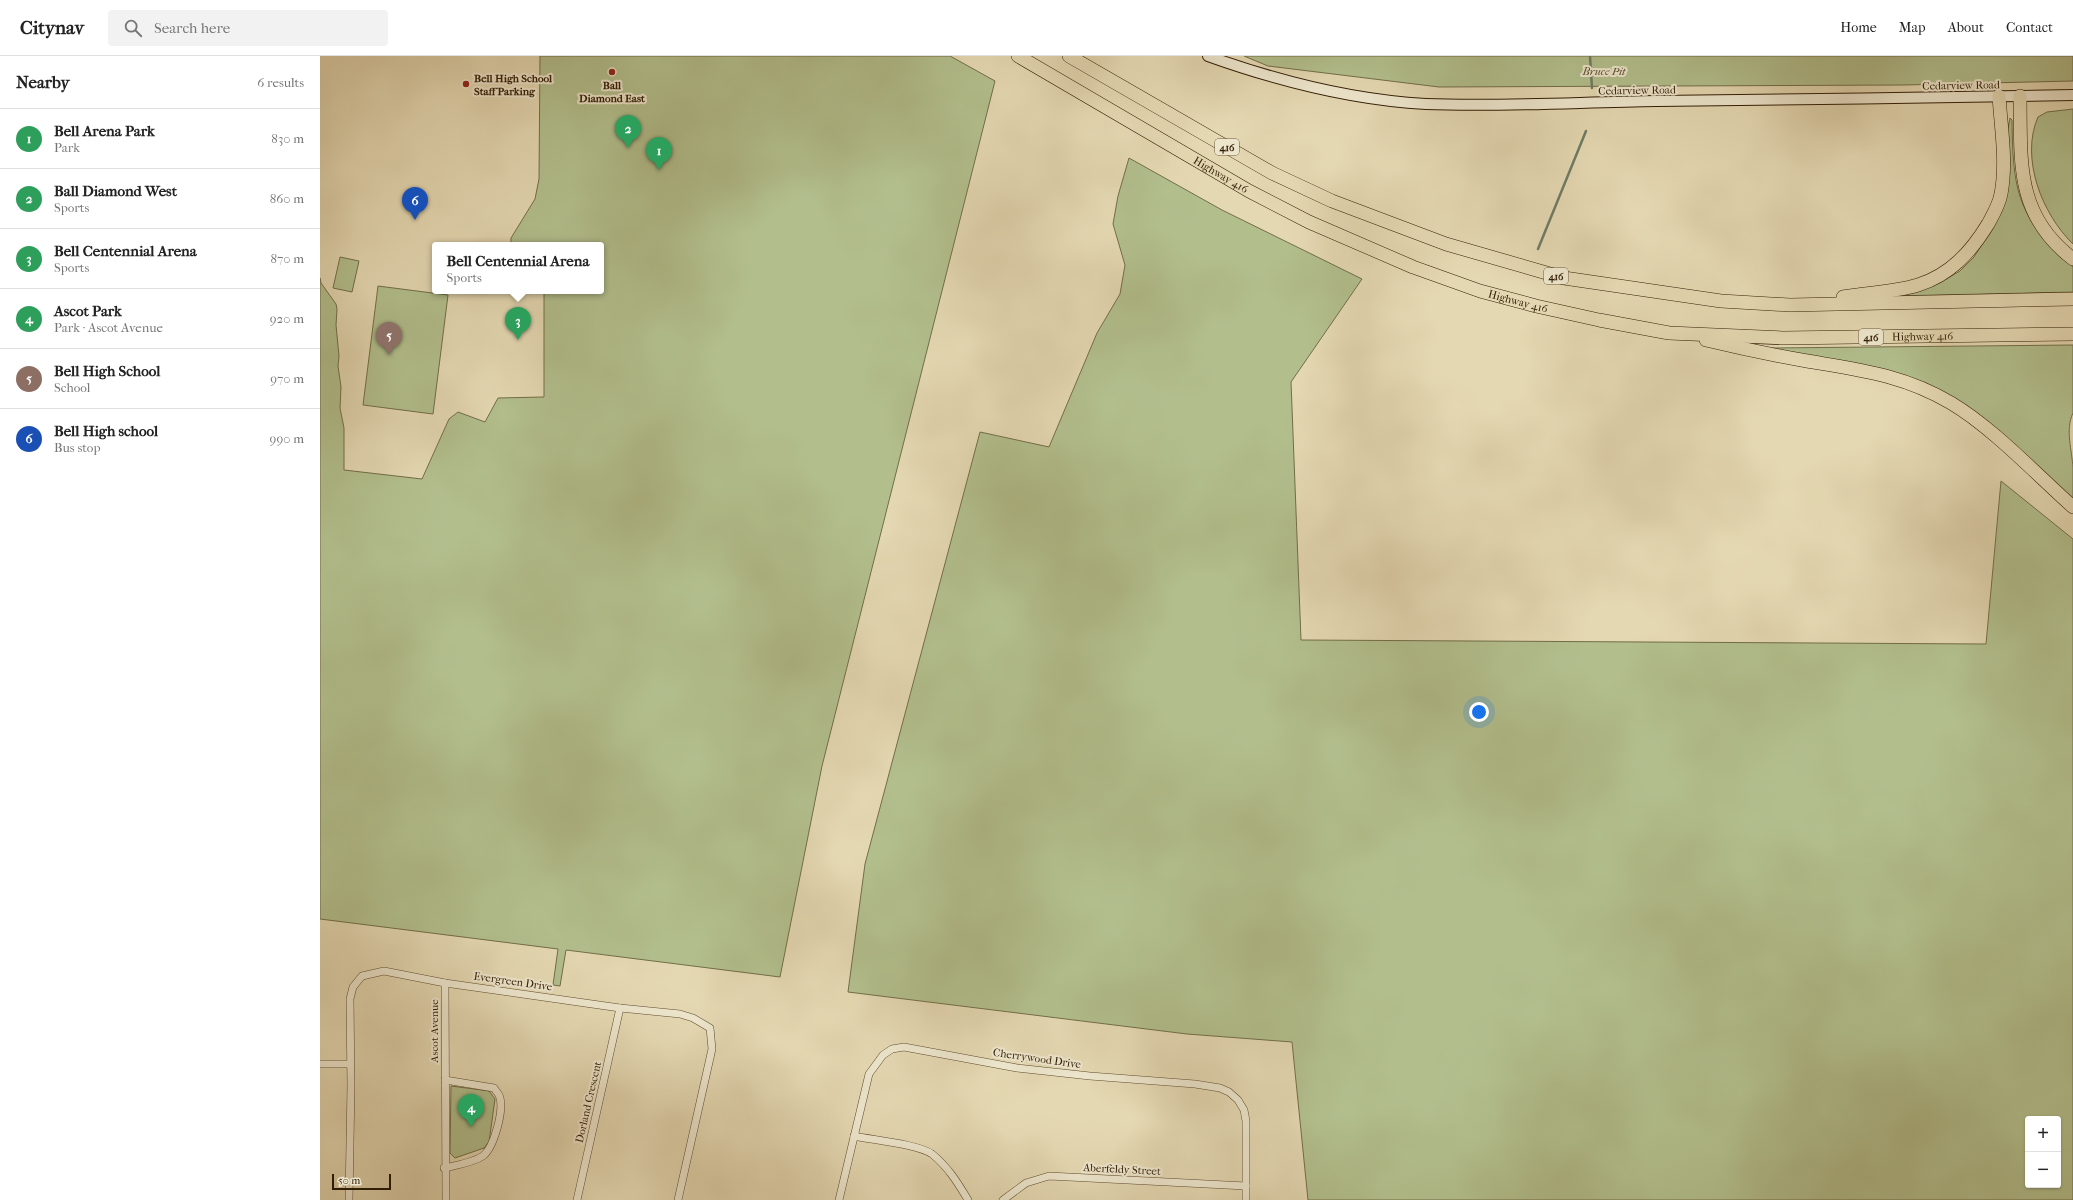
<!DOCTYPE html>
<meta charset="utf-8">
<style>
body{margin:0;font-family:"IM FELL French Canon",serif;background:#f2f2f2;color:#222}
.controls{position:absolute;right:12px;bottom:12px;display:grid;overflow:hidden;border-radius:4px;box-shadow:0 1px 3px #0004}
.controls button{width:36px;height:36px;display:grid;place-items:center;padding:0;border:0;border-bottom:1px solid #e0e0e0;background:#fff;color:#222;font:20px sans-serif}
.scale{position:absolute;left:12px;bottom:10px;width:59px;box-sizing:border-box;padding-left:4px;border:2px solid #321e05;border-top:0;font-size:11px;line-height:14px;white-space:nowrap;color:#321e05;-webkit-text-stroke:3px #ede6cd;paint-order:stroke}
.you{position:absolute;left:1159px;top:656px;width:14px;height:14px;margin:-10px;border:3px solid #fff;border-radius:50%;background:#1a73e8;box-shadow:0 0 0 6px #1a73e833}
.badge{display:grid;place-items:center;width:26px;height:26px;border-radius:50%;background:#7c3aed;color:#fff;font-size:13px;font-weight:700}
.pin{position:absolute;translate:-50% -33px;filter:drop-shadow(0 1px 2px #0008)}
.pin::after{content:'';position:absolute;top:21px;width:14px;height:12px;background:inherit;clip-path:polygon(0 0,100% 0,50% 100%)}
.popup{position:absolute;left:112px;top:186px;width:172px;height:52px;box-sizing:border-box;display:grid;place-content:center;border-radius:4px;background:#fff;filter:drop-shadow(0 1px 3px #0005);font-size:13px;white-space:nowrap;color:#767676}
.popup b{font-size:15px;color:#222}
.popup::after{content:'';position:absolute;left:50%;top:100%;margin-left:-8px;border:8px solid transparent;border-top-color:#fff}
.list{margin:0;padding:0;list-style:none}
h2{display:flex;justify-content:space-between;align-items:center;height:52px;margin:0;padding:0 16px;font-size:17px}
h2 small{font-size:13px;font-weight:400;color:#767676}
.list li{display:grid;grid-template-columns:26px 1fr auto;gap:12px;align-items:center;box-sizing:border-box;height:60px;padding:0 16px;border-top:1px solid #e0e0e0}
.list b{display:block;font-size:15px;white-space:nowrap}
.list p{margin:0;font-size:13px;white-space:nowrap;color:#767676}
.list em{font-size:13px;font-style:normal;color:#767676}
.icon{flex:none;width:22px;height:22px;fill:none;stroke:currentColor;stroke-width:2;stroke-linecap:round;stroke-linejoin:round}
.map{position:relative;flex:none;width:1753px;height:1144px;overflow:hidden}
header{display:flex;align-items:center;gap:24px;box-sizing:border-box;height:56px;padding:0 20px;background:#fff;border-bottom:1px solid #e0e0e0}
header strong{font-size:19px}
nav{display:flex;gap:22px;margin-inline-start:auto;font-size:14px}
.search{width:280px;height:36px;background:#f2f2f2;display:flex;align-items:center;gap:10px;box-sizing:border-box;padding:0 14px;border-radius:4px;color:#767676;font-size:15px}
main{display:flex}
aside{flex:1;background:#fff}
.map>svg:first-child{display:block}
.green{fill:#b2bf8d;stroke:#726e49;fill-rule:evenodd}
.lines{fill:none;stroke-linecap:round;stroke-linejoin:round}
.stream{stroke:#6f7c66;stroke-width:2.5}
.minor-casing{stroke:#5e4c30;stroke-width:8}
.secondary-casing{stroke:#321e05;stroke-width:12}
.motorway-casing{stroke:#321e05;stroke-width:14}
.minor{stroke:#ede6cd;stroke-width:7}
.secondary{stroke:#ede6cd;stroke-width:10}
.motorway{stroke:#e4d8b2;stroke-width:13}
.poi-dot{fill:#8f2418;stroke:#ede6cd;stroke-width:1.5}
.labels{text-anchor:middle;stroke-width:4;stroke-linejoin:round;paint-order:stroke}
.shield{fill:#ede6cd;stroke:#6a5a41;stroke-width:1}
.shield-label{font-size:10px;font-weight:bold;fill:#321e05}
.park-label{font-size:11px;font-style:italic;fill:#584e2e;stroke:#ede6cd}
.poi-label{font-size:11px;font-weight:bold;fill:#321e05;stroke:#ede6cd;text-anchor:start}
.street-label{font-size:11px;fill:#321e05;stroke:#ede6cd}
</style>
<header>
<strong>Citynav</strong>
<div class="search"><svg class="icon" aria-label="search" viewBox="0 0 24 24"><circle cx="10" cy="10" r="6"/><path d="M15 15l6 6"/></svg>Search here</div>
<nav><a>Home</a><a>Map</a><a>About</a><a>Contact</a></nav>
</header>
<main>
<aside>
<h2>Nearby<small>6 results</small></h2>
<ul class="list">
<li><span class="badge" style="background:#2e9e5b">1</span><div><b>Bell Arena Park</b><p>Park</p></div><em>830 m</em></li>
<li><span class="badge" style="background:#2e9e5b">2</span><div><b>Ball Diamond West</b><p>Sports</p></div><em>860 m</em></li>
<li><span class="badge" style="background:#2e9e5b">3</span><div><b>Bell Centennial Arena</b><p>Sports</p></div><em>870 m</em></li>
<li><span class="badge" style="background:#2e9e5b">4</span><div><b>Ascot Park</b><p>Park · Ascot Avenue</p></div><em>920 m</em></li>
<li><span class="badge" style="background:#8d6e63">5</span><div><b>Bell High School</b><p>School</p></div><em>970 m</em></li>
<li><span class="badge" style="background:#1a4fb4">6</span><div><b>Bell High school</b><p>Bus stop</p></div><em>990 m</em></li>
</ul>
</aside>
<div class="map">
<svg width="1753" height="1144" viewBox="0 0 1753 1144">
<rect width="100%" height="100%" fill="#e4d8b2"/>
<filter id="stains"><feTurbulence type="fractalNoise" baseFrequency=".005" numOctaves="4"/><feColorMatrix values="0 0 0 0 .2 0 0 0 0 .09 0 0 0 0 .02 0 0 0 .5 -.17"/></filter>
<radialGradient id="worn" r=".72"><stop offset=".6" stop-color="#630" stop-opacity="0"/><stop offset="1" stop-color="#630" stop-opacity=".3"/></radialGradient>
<g class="green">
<polygon points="220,0 630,0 675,25 502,710 460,921 246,894 240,930 233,929 238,893 0,863 0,222 1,227 16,248 17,253 16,269 19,300 18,310 21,331 20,352 24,372 24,414 102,423 129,363 138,356 165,366 178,342 224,341 224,235 281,235 281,189 191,189 191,182 215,143 219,123"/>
<polygon points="924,0 1753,0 1753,25 1583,29 1119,31 948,10"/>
<path d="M1753 53V188C1722 158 1700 102 1718 61L1727 56Z"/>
<path d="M1690 62 1692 64C1693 136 1697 161 1753 211V236L1573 240 1604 232 1626 223 1640 215 1654 201 1668 179Z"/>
<path d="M809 102 902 154 1042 223 971 326 981 584 1666 588 1681 425 1753 483V1144H988L972 986 867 978 528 936 545 808 660 376 729 391 777 277 800 238 805 209 793 168 798 140ZM1708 1063H1738V1129H1708Z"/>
<polygon points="20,201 39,205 32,236 13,232"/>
<polygon points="58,230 128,239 113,358 43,349"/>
<path d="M1753 289V357C1745 374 1752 394 1753 412 1753 423 1753 435 1753 446L1642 348 1451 294 1452 292Z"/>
<polygon points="131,1030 169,1035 175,1043 169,1086 164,1092 135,1102 130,1097"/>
</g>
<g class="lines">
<g class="stream">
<polyline points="1270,0 1272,32"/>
<polyline points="1218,193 1266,75"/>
</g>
<defs>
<g id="minor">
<polyline points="125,927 126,1144"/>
<polyline points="0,1008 30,1008"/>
<path d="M534 1080C552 1084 598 1088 612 1098 628 1111 638 1127 648 1144"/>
<path d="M124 1112C137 1109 152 1107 163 1100 174 1091 185 1053 179 1039 178 1037 175 1034 174 1032L125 1024"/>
<polyline points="29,1144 31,1030 30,943 33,931 42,920 64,915 125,927 300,952 360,958 373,962 390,972 392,993 358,1144"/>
<polyline points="257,1144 300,952"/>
<polyline points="519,1144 549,1018 563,999 572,993 584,991 697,1012 770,1020 875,1028 900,1032 909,1036 918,1044 924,1054 926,1065 926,1144"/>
<polyline points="683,1144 706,1127 729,1120 926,1130"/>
</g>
<path id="secondary" d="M888 0C958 25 1031 44 1106 48 1183 51 1260 46 1337 45 1476 44 1614 41 1753 39"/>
<g id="motorway">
<path id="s1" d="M698 0 929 135 989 166 1093 211 1160 235 1216 250 1279 264 1349 277 1463 282 1753 278"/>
<polyline points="749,0 952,117 1012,145 1126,188 1244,222 1401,245 1470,249 1753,243"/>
<path d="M1700 40C1701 106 1695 159 1753 203"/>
<path d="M1523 241C1546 237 1575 236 1598 229 1630 219 1651 196 1668 168 1673 159 1679 149 1681 138 1687 106 1681 72 1679 40"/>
<path d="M1386 284C1419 292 1453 299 1487 305 1540 314 1584 319 1631 347 1673 372 1716 418 1753 451"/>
</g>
</defs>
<use href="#minor" class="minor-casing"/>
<use href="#secondary" class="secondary-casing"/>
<use href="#motorway" class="motorway-casing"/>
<use href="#minor" class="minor"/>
<use href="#secondary" class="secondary"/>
<use href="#motorway" class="motorway"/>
</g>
<g class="poi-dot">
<circle cx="292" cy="16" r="4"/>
<circle cx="146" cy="28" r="4"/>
</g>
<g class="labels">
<g class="shield">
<rect x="895" y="83" width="24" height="16" rx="3"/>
<rect x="1224" y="212" width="24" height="16" rx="3"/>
<rect x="1539" y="273" width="24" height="16" rx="3"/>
</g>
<g class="shield-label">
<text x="907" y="95">416</text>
<text x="1236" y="224">416</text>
<text x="1551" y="285">416</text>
</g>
<g class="park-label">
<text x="1284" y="19">Bruce Pit</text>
</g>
<g class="poi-label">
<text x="154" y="26">Bell High School<tspan x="154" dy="13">Staff Parking</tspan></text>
<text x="292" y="33" text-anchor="middle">Ball<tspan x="292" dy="13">Diamond East</tspan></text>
</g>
<g class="street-label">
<text transform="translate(1641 29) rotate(-1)" y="4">Cedarview Road</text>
<text transform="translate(1317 34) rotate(-1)" y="4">Cedarview Road</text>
<text dy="4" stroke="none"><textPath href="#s1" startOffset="235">Highway 416</textPath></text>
<text dy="4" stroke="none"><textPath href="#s1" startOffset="559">Highway 416</textPath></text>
<text dy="4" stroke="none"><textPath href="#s1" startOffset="967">Highway 416</textPath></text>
<text transform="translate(193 925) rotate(8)" y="4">Evergreen Drive</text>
<text transform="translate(114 975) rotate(-90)" y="4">Ascot Avenue</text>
<text transform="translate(717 1002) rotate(8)" y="4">Cherrywood Drive</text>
<text transform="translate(268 1046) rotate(-77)" y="4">Dorland Crescent</text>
<text transform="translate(802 1113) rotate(3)" y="4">Aberfeldy Street</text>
</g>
</g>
<rect width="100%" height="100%" filter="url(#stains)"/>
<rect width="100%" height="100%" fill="url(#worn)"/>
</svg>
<div class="controls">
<button>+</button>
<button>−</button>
</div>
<div class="scale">50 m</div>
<div class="you"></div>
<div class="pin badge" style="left:339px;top:114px;background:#2e9e5b">1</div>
<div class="pin badge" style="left:308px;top:92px;background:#2e9e5b">2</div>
<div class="pin badge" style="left:198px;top:284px;background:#2e9e5b">3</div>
<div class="popup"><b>Bell Centennial Arena</b>Sports</div>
<div class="pin badge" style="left:151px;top:1071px;background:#2e9e5b">4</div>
<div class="pin badge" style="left:69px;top:299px;background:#8d6e63">5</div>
<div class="pin badge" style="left:95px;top:164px;background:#1a4fb4">6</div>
</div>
</main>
